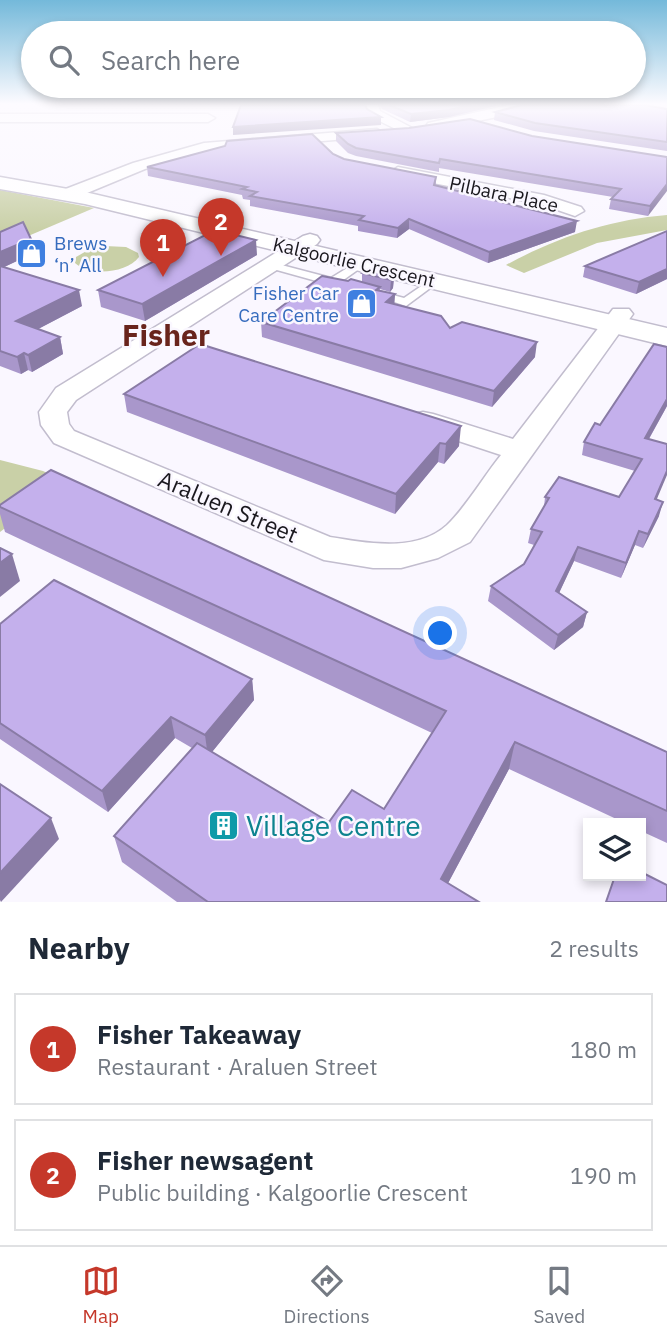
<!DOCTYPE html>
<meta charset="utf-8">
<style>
body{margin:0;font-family:"IBM Plex Sans",sans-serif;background:#f2f2f3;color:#1f2937}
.controls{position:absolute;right:21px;bottom:21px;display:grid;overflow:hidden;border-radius:0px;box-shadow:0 4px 10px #0003}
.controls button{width:63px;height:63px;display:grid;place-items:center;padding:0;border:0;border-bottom:2px solid #e0e1e3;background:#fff;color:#1f2937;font:35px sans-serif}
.you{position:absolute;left:441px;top:634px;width:24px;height:24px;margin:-18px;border:5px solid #fff;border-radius:50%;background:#1a73e8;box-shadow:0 0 0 10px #1a73e833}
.badge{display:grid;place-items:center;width:46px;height:46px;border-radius:50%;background:#c5382a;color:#fff;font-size:23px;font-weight:700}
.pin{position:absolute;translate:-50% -58px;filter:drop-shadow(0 2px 4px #0008)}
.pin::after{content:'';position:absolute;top:37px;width:24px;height:21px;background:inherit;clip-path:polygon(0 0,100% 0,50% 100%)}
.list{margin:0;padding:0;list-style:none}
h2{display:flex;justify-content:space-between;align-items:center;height:91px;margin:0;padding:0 28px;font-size:30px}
h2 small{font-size:23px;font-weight:400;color:#747a83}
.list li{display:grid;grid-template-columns:46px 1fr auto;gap:21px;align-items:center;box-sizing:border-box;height:112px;margin:0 14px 14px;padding:0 14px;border:2px solid #e0e1e3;border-radius:0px}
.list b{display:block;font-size:26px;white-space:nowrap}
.list p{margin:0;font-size:23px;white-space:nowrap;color:#747a83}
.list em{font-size:23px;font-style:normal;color:#747a83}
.icon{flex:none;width:38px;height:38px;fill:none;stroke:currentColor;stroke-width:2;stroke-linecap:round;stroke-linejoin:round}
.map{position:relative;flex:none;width:667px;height:902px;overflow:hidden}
.search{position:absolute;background:#fff;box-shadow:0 4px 10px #0003;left:21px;right:21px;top:21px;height:77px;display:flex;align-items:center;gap:18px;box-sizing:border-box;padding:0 24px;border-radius:38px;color:#747a83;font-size:26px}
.sheet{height:343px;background:#fff}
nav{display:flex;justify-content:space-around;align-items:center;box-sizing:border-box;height:98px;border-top:2px solid #e0e1e3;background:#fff;font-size:19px;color:#747a83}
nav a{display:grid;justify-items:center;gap:4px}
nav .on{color:#c5382a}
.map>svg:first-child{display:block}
.green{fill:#c9d0a7}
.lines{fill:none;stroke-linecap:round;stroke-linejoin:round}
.service-casing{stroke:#c2bdce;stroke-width:3}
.minor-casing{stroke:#c2bdce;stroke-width:3}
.tertiary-casing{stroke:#c2bdce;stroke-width:3}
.service{fill:#fff;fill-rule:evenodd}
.minor{fill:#fff;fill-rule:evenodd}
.tertiary{fill:#fff;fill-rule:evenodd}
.wall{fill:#a997cb}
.shaded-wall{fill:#897ba5}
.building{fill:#c4b0ec;stroke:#897ba5;stroke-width:2}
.labels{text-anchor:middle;stroke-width:5;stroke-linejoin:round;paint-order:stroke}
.far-street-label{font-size:19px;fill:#1a181e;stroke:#faf7ff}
.far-shop-label{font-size:19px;fill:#366cbe;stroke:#faf7ff;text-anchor:start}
.street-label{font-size:23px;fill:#1a181e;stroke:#faf7ff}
.near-culture-label{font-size:28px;fill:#0d838f;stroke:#faf7ff;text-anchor:start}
.district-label{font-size:30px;font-weight:bold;fill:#69241c;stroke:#faf7ff}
</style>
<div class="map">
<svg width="667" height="902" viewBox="0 0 667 902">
<rect width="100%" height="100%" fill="#faf7ff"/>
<g class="green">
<polygon points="0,190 94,208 0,248"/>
<path d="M667 215V230L597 243 524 273 506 265C558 237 608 220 667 215Z"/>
<path d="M105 246 126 247 138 253 139 257C127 273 90 277 75 263L76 257 90 249Z"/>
<polygon points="0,460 43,471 66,482 0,532"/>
</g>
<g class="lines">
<defs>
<g id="service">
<polygon points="270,262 331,278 357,262 366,264 342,281 344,284 338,287 266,267 266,263"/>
<polygon points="433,278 439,281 437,283 406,306 368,293 374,290 404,298"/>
</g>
<g id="minor">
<polygon points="366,105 378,105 380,111 416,130 409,134 404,133 369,116"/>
<polygon points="509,105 527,105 497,117 433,130 426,126 428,123"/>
<polygon points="0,114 208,114 215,118 208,122 0,122"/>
<polygon points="377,129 384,133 382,136 205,151 145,169 75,198 63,198 60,194 63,190 133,163 204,143"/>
<polygon points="398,167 544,195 581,207 584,211 575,216 540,204 392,175 390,172"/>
<path d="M310 234 317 236 320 240 317 244 76 400 67 412 69 424 74 431 330 537C367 543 416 553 447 525 466 507 484 476 501 455L413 426 409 420 413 414 423 412 433 414 513 439 613 309H629L633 314 470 542 438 558 401 568H373L324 560 54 443 41 425 39 412 56 388 303 236Z"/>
</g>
<polygon id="tertiary" points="0,177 85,192 667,328 667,346 85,204 0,189"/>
</defs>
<use href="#service" class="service-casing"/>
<use href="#minor" class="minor-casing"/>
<use href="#tertiary" class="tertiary-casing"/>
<use href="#service" class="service"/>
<use href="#minor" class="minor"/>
<use href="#tertiary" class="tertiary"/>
</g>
<g class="wall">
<polygon points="380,105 500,105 449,117 410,122 382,109"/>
<polygon points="667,109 667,151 534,131 494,120 495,112"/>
<polygon points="336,133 532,136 667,157 648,216 609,209 611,199 613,197 439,168 439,172 356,156 348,153 336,141"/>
<polygon points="333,154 344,159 436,177 436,186 575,232 488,263 409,229 397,238 358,231 358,226 250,206 250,200 243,199 242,195 148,176 147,167"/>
<polygon points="667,231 667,279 636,294 583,277 585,266"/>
<polygon points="0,232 34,253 4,267 82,306 38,329 60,337 63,354 32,372 28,370 21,374 0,366"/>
<polygon points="257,255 145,321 101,307 98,290"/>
<polygon points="362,273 394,277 393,288 390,292 380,289 380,291 395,294 394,304 450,328 535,357 492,407 262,337 261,322 348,281 362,282"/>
<polygon points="124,394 459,446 444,464 438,462 395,514 127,412"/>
<polygon points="667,406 649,439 659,516 643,548 635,545 621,578 574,561 559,593 587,612 583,627 554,650 488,601 491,586 524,564 534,545 528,543 531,529 544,507 545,497 619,497 635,471 582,455 584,442 600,425"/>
<polygon points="0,505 667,752 667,843 641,831 641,823 625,823 509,769 448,883 479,902 177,902 122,862 114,836 192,748 175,738 108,812 0,739 0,624 252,679 254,700 212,752 329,822 384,809 432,733 5,532 0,514"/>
</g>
<g class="shaded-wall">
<polygon points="470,105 500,105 449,117 410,122 411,114"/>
<polygon points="381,117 381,125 233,135 233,127"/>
<polygon points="667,184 667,191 648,216 650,206"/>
<polygon points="409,219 409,229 397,238 398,228"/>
<polygon points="577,221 575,232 488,263 489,252"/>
<polygon points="31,239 34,253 0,269 0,252"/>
<polygon points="256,240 257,255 145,321 142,304"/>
<polygon points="667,269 667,279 636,294 639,282"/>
<polygon points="394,277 393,288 390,292 391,280"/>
<polygon points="79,290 82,306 21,338 16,321"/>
<polygon points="395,294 394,308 386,302"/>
<polygon points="60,337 63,354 32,372 28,355"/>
<polygon points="537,342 535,357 492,407 494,391"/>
<polygon points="24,353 28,370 21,374 17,357"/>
<polygon points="667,399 667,406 642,451 645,438"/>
<polygon points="461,426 459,446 444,464 446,444"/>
<polygon points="440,443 438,462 395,514 396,494"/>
<polygon points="667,471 667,475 651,513 655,499"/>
<polygon points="663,502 659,516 643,548 648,534"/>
<polygon points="639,531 635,545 621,578 626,563"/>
<polygon points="578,547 574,561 553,606 556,591"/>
<polygon points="12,554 20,581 0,597 0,563"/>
<polygon points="587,612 583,627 554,650 558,635"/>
<polygon points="252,679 254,700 208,757 205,735"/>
<polygon points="171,717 175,738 108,812 102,791"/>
<polygon points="515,742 509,769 438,902 441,879"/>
<polygon points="51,818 59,839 1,902 0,900 0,873"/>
</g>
<g class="building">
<polygon points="241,105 365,105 367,109 381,117 233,127"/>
<polygon points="389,105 470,105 449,110 411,114"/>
<polygon points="522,105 645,105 667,109 667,142 535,123 495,112"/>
<polygon points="470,119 532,136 667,157 667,184 650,206 611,199 621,189 440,159 439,163 356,148 348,144 336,133 409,128"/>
<polygon points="312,134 333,154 344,159 436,177 434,185 577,221 489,252 409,219 398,228 359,220 364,216 250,196 257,192 242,189 247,187 147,167 225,146 227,141"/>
<polygon points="23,222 31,239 0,252 0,232"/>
<polygon points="215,230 256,240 142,304 98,290"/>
<polygon points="667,231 667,269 639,282 585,266"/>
<polygon points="0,266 79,290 16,321 60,337 28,355 24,353 17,357 0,351"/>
<polygon points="364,271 394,277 391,280 362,273"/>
<polygon points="322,276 348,281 351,279 380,287 376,290 395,294 386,302 441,316 450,328 462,322 537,342 494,391 261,322"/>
<polygon points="200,344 461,426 446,444 440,443 396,494 124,394"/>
<polygon points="654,344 667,347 667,399 645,438 667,444 667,471 655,499 663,502 648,534 639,531 626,563 578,547 556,591 587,612 558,635 491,586 524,564 542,532 531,529 549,498 545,497 559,477 619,497 642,459 584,442 595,423 600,425"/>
<polygon points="51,470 667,752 667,811 515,742 441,879 479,902 208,902 114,836 197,743 329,822 352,790 384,809 446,711 0,507 0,505"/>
<polygon points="0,548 12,554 0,563"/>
<polygon points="54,580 252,679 205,735 171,717 102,791 0,723 0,624"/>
<polygon points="0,784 51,818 0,873"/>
<polygon points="641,872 667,885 667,902 606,902 615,876 641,876"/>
</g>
<linearGradient id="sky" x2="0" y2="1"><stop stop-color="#74b9da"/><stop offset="0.45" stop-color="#fdfbff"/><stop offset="1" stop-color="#fdfbff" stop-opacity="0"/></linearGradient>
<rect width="667" height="231" fill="url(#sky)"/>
<defs>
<symbol id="shop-square" viewBox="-11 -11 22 22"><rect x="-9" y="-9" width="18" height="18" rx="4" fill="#3f7fe0" stroke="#faf7ff"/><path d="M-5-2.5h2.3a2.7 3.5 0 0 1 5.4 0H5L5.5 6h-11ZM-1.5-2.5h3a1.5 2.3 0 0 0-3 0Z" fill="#fff"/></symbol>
<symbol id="building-square" viewBox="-11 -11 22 22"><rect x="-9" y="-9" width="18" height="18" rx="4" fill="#0f9aa8" stroke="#faf7ff"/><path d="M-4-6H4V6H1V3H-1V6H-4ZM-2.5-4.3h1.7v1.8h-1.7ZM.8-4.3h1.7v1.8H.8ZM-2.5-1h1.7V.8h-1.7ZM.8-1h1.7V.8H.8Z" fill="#fff"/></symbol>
</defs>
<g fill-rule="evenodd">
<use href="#shop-square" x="14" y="236" width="35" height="35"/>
<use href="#shop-square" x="344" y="286" width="35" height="35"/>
<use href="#building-square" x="206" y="808" width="35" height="35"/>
</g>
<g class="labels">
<g class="far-street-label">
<text transform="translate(504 194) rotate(12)" y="7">Pilbara Place</text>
<text transform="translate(354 262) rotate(13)" y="7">Kalgoorlie Crescent</text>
</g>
<g class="far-shop-label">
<text x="54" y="250">Brews<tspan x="54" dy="22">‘n’ All</tspan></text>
<text x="339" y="300" text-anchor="end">Fisher Car<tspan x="339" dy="22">Care Centre</tspan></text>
</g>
<g class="street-label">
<text transform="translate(228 507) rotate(23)" y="8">Araluen Street</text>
</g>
<g class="near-culture-label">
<text x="246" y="836">Village Centre</text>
</g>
<g class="district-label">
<text x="166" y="346">Fisher</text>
</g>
</g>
</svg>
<div class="controls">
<button><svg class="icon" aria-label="layers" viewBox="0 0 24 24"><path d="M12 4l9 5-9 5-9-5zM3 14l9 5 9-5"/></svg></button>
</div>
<div class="you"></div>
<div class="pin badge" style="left:163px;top:277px">1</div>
<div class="pin badge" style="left:221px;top:256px">2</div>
<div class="search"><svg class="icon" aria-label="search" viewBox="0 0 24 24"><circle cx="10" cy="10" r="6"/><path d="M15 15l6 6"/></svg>Search here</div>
</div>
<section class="sheet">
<h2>Nearby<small>2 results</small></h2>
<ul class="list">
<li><span class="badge">1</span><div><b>Fisher Takeaway</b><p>Restaurant · Araluen Street</p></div><em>180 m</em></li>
<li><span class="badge">2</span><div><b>Fisher newsagent</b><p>Public building · Kalgoorlie Crescent</p></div><em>190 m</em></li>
</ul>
</section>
<nav>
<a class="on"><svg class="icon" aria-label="map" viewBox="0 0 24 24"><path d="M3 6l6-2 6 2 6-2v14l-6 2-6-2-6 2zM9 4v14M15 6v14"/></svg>Map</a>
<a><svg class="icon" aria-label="directions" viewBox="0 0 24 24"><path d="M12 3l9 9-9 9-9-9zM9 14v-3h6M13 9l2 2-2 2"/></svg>Directions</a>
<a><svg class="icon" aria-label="saved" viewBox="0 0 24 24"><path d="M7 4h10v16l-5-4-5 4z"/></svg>Saved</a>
</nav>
